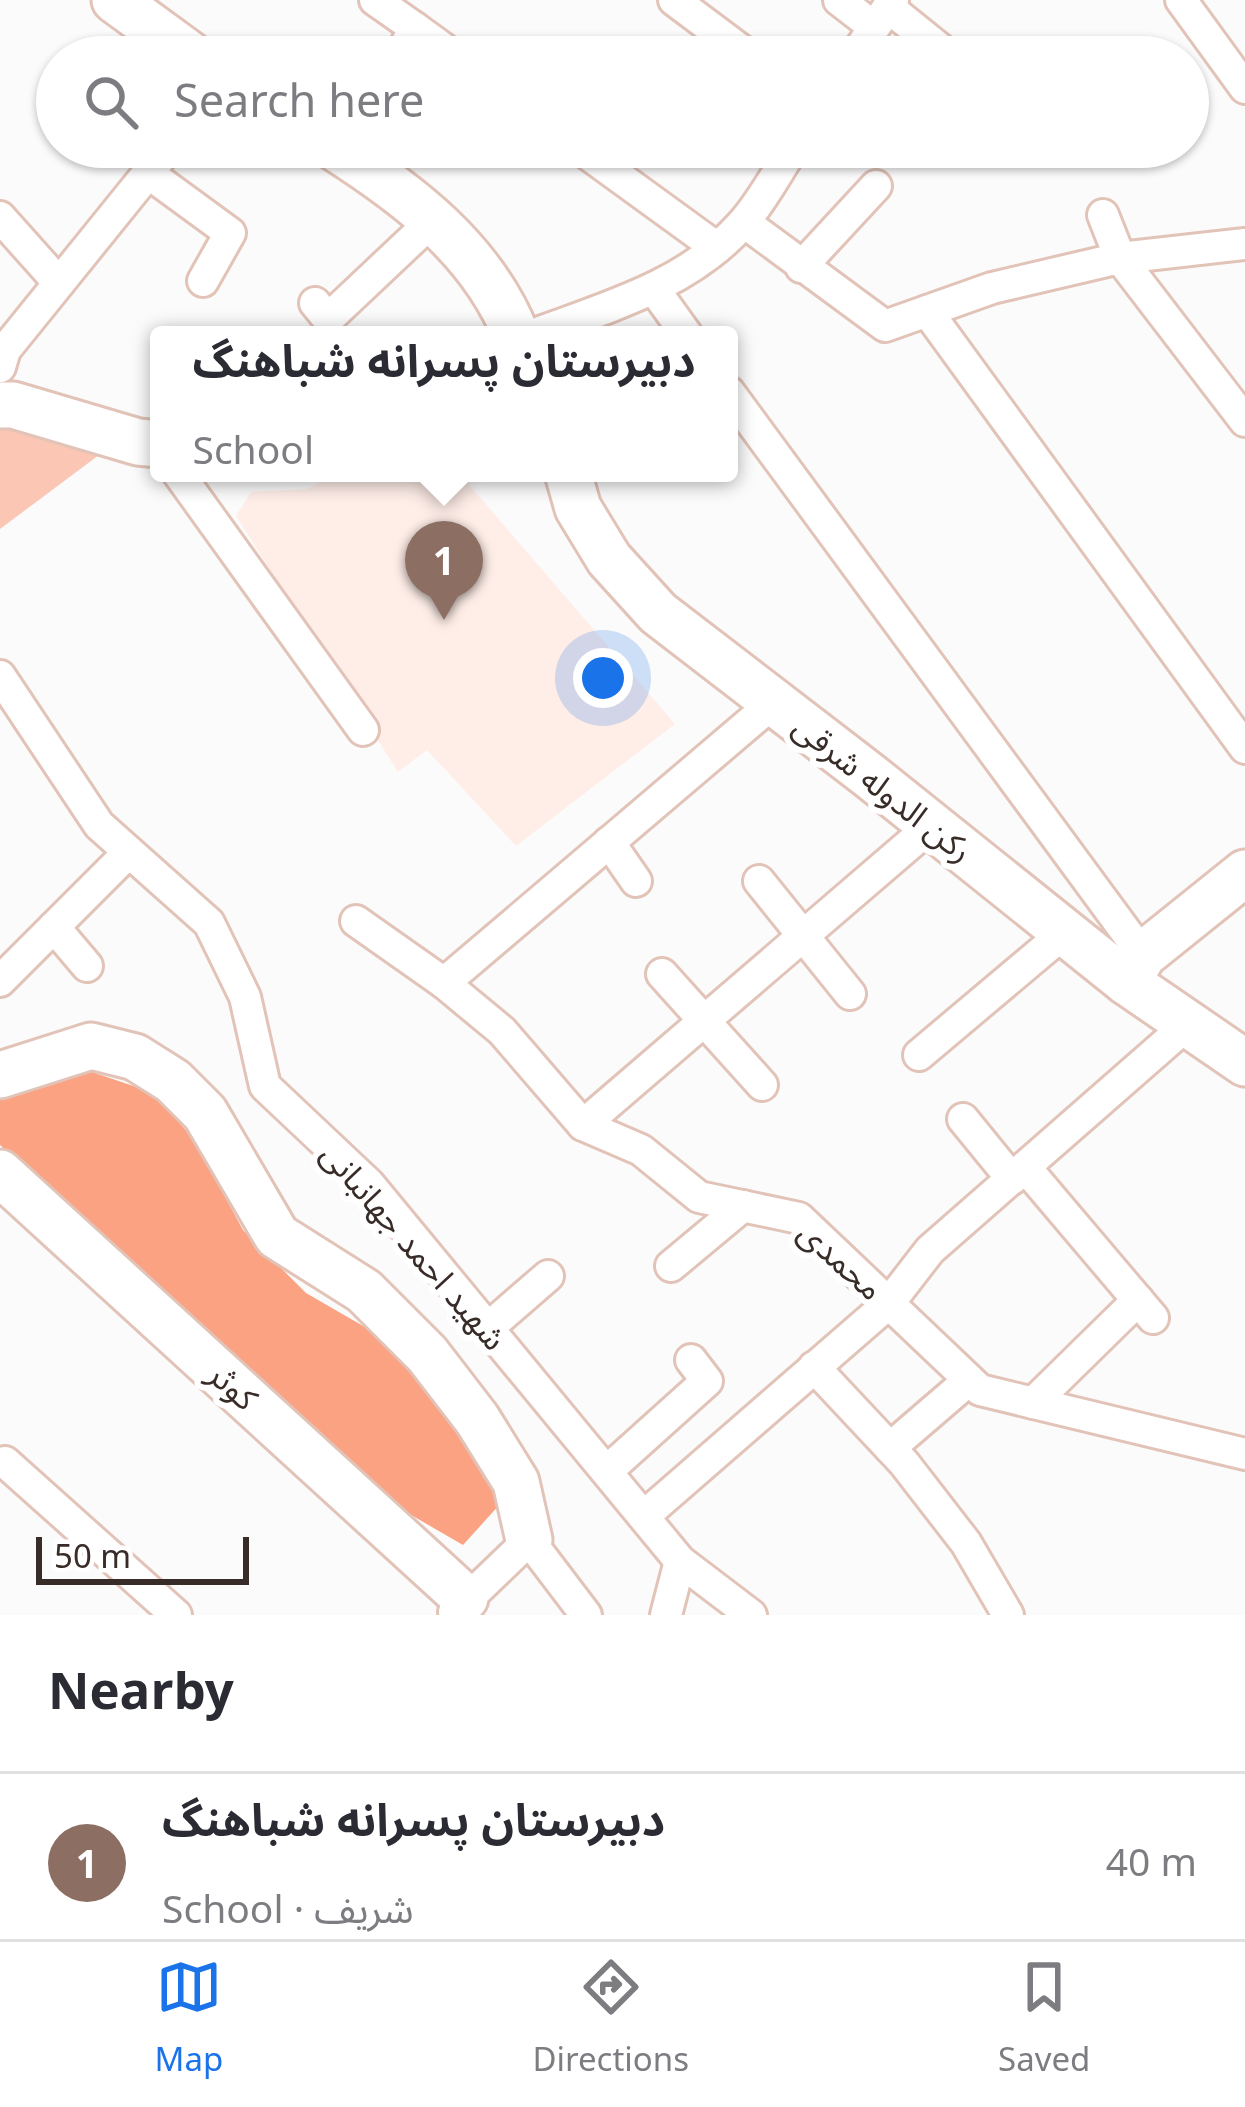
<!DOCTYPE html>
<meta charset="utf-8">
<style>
body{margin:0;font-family:Georgia,"Noto Sans Arabic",serif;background:#f7f7f7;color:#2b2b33}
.scale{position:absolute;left:36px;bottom:30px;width:213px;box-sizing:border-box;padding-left:12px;border:6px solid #382c28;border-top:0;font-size:33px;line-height:42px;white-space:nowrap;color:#382c28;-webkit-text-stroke:9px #fff;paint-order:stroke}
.you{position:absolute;left:603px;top:678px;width:42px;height:42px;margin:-30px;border:9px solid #fff;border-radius:50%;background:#1a73e8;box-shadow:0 0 0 18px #1a73e833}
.badge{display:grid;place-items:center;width:78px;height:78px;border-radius:50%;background:#1a73e8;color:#fff;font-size:39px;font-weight:700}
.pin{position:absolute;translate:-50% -99px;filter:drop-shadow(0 3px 6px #0008)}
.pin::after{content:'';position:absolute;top:63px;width:42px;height:36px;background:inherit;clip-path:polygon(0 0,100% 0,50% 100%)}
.popup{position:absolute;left:150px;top:326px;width:588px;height:156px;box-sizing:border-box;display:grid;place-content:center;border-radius:12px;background:#fff;filter:drop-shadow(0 3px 9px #0005);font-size:39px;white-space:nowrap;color:#7c7c81}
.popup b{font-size:45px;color:#2b2b33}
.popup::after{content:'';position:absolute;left:50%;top:100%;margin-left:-24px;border:24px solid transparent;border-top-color:#fff}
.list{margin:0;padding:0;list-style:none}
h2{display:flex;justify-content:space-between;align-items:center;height:156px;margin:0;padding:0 48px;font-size:51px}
h2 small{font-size:39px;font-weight:400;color:#7c7c81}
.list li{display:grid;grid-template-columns:78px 1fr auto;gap:36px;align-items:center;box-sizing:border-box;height:168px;padding:0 48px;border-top:3px solid #e1e1e2}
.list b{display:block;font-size:45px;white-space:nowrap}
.list p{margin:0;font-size:39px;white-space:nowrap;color:#7c7c81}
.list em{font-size:39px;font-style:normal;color:#7c7c81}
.icon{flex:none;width:66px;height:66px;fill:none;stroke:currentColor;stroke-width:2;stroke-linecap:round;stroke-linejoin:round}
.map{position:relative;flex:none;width:1245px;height:1615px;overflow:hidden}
.search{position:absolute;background:#fff;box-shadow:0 3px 9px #0004;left:36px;right:36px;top:36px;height:132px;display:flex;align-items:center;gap:30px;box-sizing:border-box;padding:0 42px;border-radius:66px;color:#7c7c81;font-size:45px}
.sheet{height:324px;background:#fff}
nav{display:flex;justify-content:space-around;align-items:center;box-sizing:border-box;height:168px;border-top:3px solid #e1e1e2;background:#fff;font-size:33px;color:#7c7c81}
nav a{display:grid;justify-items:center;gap:6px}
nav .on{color:#1a73e8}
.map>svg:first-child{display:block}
.built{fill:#ffeee8}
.green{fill:#fbc6b3}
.forest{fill:#faa281}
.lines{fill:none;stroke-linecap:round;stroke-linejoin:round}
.street-casing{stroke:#e2c3b8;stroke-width:36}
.secondary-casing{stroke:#e2c3b8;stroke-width:51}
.street{stroke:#fff;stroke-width:30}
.secondary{stroke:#fff;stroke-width:45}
.labels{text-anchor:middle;stroke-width:12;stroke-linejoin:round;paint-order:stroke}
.street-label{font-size:33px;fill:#382c28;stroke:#fff}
</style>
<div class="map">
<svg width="1245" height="1615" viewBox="0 0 1245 1615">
<rect width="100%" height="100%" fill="#fbfbfb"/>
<polygon class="built" points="335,473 459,473 675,724 516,846 427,750 398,772 236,516 251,492 308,489"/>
<polygon class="green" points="0,417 107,449 0,529"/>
<polygon class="forest" points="92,1072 154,1093 195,1141 243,1230 306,1293 389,1341 456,1428 501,1503 463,1545 387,1501 0,1145 0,1092 9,1098"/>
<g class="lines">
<defs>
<g id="street">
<polyline points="375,0 415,28"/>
<polyline points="674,0 750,57"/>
<polyline points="839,0 874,27"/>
<polyline points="1181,0 1245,88"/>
<polyline points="888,7 950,57"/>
<polyline points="399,57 415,28 455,57"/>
<polyline points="854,57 893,0"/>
<polyline points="578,147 717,248"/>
<polyline points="148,173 230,233 203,281"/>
<polyline points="1103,215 1120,258 1245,421"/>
<polyline points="0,217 59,283"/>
<polyline points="744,222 885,326 992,288 1120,258 1245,244"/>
<polyline points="801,267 876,186"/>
<polyline points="654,289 687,335"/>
<polyline points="315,303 328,319 434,219"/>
<polyline points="927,311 1245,748"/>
<path d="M532 335C605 308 688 285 742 224 762 202 777 172 794 147"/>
<polyline points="0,367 5,350 169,147"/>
<polyline points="729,392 1143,955"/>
<polyline points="178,473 363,730"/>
<polyline points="0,676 99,825 209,923 245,997 265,1086 369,1184 680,1561 751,1615"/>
<polyline points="609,842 636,881"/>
<polyline points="759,881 850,994"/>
<polyline points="356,921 444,983 502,1031 583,1125 641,1150 699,1197 799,1218 980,1390 1245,1454"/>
<polyline points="54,927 87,966"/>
<polyline points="662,974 762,1085"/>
<polyline points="0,981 129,852"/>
<polyline points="444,983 773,703"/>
<polyline points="919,1055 1065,932"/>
<polyline points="963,1119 1012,1179"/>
<polyline points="583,1125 932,825"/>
<polyline points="1025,1167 1153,1318"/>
<polyline points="671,1266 743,1206"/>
<polyline points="488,1328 548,1276"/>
<polyline points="814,1367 904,1463 966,1543 1008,1615"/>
<polyline points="1033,1403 1138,1300"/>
<polyline points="890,1448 969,1380"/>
<polyline points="5,1462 176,1615"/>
<polyline points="607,1471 707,1381 691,1360"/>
<polyline points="644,1516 889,1303 930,1250 1188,1024"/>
<polyline points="454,1612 529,1540 586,1615"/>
<polyline points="666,1615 680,1561"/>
</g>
<g id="secondary">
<polyline points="115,0 193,57"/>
<path d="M334 147C409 195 482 250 516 335"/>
<polyline points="0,405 13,405 138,442 159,444"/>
<polyline points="568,473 578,508 609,559 658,613 870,776 1127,982 1245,1063"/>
<polyline points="1127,982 1143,955 1245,873"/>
<polyline points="0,1075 91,1046 135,1057 173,1081 205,1113 277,1236 364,1291 427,1354 477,1419 516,1482 529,1540"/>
<polyline points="0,1173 465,1598"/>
</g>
</defs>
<use href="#street" class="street-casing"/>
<use href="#secondary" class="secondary-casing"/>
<use href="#street" class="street"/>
<use href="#secondary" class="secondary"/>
</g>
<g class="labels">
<g class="street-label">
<text transform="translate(883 788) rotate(38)" y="12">رکن الدوله شرقی</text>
<text transform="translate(414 1246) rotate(49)" y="12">شهید احمد جهانبانی</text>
<text transform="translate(841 1260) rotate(42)" y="12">محمدی</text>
<text transform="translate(233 1386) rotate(42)" y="12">کوثر</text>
</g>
</g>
</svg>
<div class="scale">50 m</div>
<div class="you"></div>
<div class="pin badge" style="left:444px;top:620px;background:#8d6e63">1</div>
<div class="popup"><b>دبیرستان پسرانه شباهنگ</b>School</div>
<div class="search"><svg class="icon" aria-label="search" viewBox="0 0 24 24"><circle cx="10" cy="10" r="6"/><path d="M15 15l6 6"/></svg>Search here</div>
</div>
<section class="sheet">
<h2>Nearby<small></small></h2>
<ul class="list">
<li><span class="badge" style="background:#8d6e63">1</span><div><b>دبیرستان پسرانه شباهنگ</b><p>School · شریف</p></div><em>40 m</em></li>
</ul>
</section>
<nav>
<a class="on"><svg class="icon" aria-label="map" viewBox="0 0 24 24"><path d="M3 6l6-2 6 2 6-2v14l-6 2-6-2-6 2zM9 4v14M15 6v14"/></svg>Map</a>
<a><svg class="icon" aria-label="directions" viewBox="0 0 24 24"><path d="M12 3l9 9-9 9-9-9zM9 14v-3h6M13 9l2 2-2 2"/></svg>Directions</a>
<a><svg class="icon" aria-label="saved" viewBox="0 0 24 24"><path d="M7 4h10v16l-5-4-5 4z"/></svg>Saved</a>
</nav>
